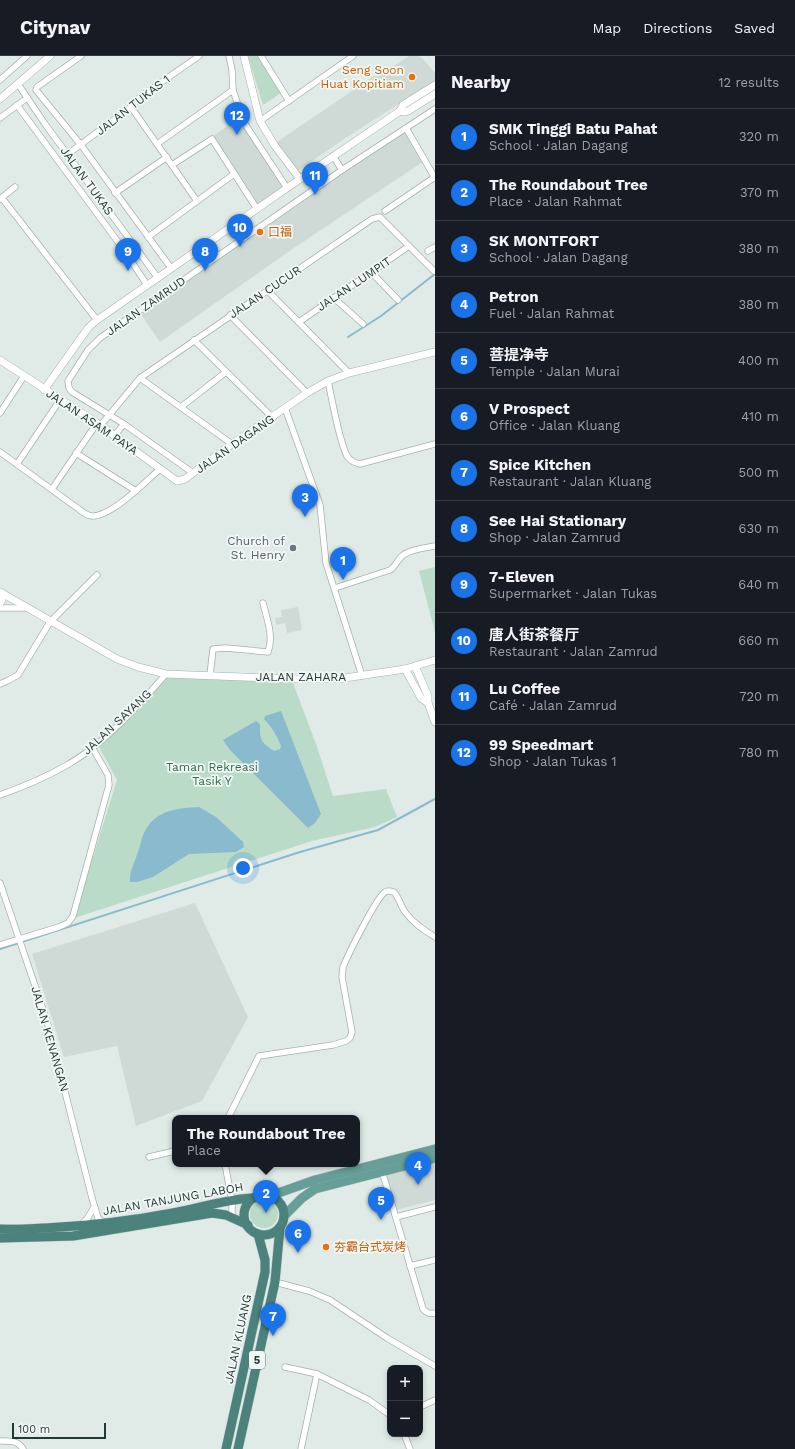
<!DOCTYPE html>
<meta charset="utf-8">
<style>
body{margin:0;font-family:"Work Sans","Noto Sans SC",sans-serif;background:#242831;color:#f1f3f6}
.controls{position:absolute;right:12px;bottom:12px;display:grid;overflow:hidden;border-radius:8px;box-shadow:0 2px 6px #0003}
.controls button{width:36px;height:36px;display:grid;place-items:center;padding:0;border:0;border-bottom:1px solid #363941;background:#171b24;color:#f1f3f6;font:20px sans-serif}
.scale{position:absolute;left:12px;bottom:10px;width:94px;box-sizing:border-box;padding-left:4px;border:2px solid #223a37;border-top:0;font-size:11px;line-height:14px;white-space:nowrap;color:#223a37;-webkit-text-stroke:3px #f1f7f5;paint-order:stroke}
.you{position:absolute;left:243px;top:812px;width:14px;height:14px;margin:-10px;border:3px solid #fff;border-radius:50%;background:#1a73e8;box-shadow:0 0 0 6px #1a73e833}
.badge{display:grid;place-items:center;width:26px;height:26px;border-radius:50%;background:#1a73e8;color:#fff;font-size:13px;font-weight:700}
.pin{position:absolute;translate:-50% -33px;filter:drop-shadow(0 1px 2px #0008)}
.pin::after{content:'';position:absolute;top:21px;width:14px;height:12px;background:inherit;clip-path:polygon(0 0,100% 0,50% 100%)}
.popup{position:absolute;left:172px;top:1059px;width:188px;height:52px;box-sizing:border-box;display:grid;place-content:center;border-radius:8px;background:#171b24;filter:drop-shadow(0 1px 3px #0005);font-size:13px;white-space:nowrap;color:#9ea1a6}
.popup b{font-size:15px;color:#f1f3f6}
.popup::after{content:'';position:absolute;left:50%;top:100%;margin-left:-8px;border:8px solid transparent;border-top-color:#171b24}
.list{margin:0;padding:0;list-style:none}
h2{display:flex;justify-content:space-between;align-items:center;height:52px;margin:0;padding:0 16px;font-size:17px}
h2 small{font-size:13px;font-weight:400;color:#9ea1a6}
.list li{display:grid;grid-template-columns:26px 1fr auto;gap:12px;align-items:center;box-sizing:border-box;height:56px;padding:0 16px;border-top:1px solid #363941}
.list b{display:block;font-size:15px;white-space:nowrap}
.list p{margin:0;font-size:13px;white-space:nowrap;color:#9ea1a6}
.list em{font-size:13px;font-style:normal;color:#9ea1a6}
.map{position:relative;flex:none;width:435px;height:1393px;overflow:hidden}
header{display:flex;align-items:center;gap:24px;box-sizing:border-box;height:56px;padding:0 20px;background:#171b24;border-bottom:1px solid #363941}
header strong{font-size:19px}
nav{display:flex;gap:22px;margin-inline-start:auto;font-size:14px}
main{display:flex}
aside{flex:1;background:#171b24}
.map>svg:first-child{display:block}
.built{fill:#cfdad7}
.green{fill:#badbc7}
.water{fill:#8abace}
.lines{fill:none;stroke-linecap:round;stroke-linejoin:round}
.stream{stroke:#8abace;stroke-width:2}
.minor-casing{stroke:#a3b2af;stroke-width:7}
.tertiary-casing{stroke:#a3b2af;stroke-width:8}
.primary-casing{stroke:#c1c8c7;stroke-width:10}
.trunk-casing{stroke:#c1c8c7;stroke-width:10}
.minor{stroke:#fff;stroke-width:5.5}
.tertiary{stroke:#fff;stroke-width:7}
.primary{stroke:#679e97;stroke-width:9}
.trunk{stroke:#4b827c;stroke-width:9}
.food-dot{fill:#e8710a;stroke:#f1f7f5;stroke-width:1.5}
.worship-dot{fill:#6b7280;stroke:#f1f7f5;stroke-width:1.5}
.labels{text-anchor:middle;stroke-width:3.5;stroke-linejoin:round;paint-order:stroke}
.shield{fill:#f1f7f5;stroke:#607370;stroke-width:1}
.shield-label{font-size:11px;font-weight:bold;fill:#223a37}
.food-label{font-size:12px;fill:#c56008;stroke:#f1f7f5;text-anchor:start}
.street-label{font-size:12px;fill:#223a37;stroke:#f1f7f5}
.worship-label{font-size:12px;fill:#5b616d;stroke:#f1f7f5;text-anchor:end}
.park-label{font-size:12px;fill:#2e6f50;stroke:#f1f7f5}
</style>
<header>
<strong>Citynav</strong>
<nav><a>Map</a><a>Directions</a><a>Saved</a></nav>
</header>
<main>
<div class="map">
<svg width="435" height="1393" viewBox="0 0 435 1393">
<rect width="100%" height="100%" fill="#e0ebe7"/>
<g class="built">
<polygon points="409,0 418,0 422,2 435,17 435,25 347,81 293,118 271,90 374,20 380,19"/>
<polygon points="240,61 287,128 253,151 209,83"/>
<polygon points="406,69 427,103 291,194 160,286 138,254"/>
<polygon points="298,551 302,574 287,577 285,567 276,569 275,562 282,561 281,554"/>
<polygon points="195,847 248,961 202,1045 136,1070 117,990 64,1001 32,898"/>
<polygon points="435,1106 435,1144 396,1154 386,1118"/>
</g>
<g class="green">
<polygon points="248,0 258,0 281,37 263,49"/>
<polygon points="435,511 435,576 419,515"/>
<polygon points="169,620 293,627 316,688 333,740 386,733 397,761 375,771 312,785 74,862 117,724 99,691"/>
<circle cx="264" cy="1158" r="14"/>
</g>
<g class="water">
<path d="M281 655 321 758 315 767 308 772 230 694 223 684 256 665 260 668C260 685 260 685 274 695L280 693 281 690C277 680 272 671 264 663L265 660Z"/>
<path d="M199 751 216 761 243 786 244 791 236 796 189 798 153 821 137 826H130C129 816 134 808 137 799 140 792 141 782 145 775 156 754 178 752 199 751Z"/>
</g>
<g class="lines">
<g class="stream">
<polyline points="348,281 381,260 435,218"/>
<polyline points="0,893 300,796 378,774 435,743"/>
</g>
<defs>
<g id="minor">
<polyline points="81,0 37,31 36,34 81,89 171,212"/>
<polyline points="229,0 232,14 233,34 242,61 241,62 287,132"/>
<polyline points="261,0 289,45"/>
<polyline points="0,24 27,0"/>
<polyline points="18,28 45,68 158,222"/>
<polyline points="17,49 124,194 147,229"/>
<polyline points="131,51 197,145"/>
<polyline points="0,62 27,42"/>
<polyline points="260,65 353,0"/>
<polyline points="406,72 435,122"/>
<polyline points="157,88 233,34"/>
<polyline points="68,98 131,51 140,41 199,0"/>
<polyline points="333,100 342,114"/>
<polyline points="172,109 212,83 257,153"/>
<polyline points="115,137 167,101"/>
<polyline points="2,142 97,264"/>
<polyline points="0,143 15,131"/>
<polyline points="385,155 435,121"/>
<polyline points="148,181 234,118"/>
<polyline points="209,187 218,200"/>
<polyline points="428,195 435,191"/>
<polyline points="371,216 398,244"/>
<polyline points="267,234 349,317"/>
<polyline points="334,242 363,268"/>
<polyline points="230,259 307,337"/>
<polyline points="299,266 409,190"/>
<polyline points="194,284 273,362"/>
<polyline points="140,322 232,388"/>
<path d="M328 325C333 347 338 381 347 400 350 405 355 407 360 408L435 388"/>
<polyline points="181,351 226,316"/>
<polyline points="285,352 320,449 326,507 362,620"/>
<polyline points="0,357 24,320"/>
<polyline points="100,370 140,322 372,163 380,161 434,215"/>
<polyline points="114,380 124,368"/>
<path d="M0 396 80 454C84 457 89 461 94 460 114 458 145 426 160 413"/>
<polyline points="76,397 136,435"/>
<polyline points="17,408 60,344"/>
<polyline points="193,417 124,368 72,336 69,332 68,325 88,294 100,282 342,114 435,53"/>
<polyline points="52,433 97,367"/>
<path d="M335 532 390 514C396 510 398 503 403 499 411 493 425 492 435 490"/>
<polyline points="0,552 28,552"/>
<path d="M210 619 213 593 226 592 268 596C274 581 267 563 263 547"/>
<polyline points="0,628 7,625 18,619 50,566 97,519"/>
<path d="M0 739C23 731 46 721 67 709 103 689 139 649 166 618"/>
<polyline points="0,827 47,965 92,1142 98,1162 103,1167"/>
<polyline points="0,889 59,871 68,867 73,860 109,729 108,719 92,691"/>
<path d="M228 1062 259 1000 333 989 346 985 350 982 352 976 342 921 343 911C348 899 376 842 385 836 388 834 391 835 394 836 399 842 401 850 405 856 413 867 424 874 435 881"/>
<polyline points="149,1101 175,1095"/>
<polyline points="225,1108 232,1145 232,1161"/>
<path d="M382 1115 423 1253C427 1257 429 1258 435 1257"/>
<polyline points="396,1161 435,1151"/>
<polyline points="81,1169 87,1163 93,1153"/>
<polyline points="410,1210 435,1204"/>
<polyline points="275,1226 309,1235 330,1244 387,1282 435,1310"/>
<polyline points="285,1311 317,1318 369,1344 390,1359"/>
<polyline points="420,1351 435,1344"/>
<polyline points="404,1378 410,1393"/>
<path d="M0 1385C9 1385 18 1384 23 1393"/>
<polyline points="301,1393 317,1318"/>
</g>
<g id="tertiary">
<polyline points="244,0 260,65 275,90 300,123"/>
<polyline points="0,43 50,0"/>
<polyline points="400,55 403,49 435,29"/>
<polyline points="400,55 404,56 408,55 435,38"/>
<polyline points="0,304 97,367 177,425 185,423 193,417 232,388 307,337 328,325 349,317 435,296"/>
<polyline points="44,334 88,272 97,264 300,123 400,55"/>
<polyline points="0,536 117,603 138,611 166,618 293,623 338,623 405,613 435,604"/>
<polyline points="0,547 2,544 2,537"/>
<polyline points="415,610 428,640 428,647 435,666"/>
<polyline points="405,613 421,642 428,647"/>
</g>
<g id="primary">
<polyline points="270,1140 315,1124 435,1093"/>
<polyline points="284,1160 302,1142 315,1133 435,1102"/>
</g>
<g id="trunk">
<circle cx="264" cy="1159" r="20"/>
<path d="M0 1173C15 1174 30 1173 46 1172 88 1170 131 1165 173 1157 200 1152 226 1143 254 1142"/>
<polyline points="0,1182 73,1180 212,1157 226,1159 248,1169"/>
<polyline points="226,1393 265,1216 265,1204 258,1178"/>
<polyline points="238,1393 275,1226 280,1171"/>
</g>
</defs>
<use href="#minor" class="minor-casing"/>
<use href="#tertiary" class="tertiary-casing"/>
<use href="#primary" class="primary-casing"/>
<use href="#trunk" class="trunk-casing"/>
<use href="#minor" class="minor"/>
<use href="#tertiary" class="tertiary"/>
<use href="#primary" class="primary"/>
<use href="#trunk" class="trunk"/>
</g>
<g class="food-dot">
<circle cx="412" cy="21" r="4"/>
<circle cx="260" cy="176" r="4"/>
<circle cx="326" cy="1191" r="4"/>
</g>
<circle class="worship-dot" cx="293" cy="492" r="4"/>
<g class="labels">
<rect class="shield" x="249" y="1295" width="16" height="18" rx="3"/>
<g class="shield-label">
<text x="257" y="1308">5</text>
</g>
<g class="food-label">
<text x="404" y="18" text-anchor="end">Seng Soon<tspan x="404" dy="14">Huat Kopitiam</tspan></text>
<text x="268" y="180">口福</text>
<text x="334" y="1195">夯霸台式炭烤</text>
</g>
<g class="street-label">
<text transform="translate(133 49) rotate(-38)" y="4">JALAN TUKAS 1</text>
<text transform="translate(87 125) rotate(54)" y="4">JALAN TUKAS</text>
<text transform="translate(354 228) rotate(-34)" y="4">JALAN LUMPIT</text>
<text transform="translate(265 236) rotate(-34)" y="4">JALAN CUCUR</text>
<text transform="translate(146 250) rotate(-35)" y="4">JALAN ZAMRUD</text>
<text transform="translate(92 366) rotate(34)" y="4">JALAN ASAM PAYA</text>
<text transform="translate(235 388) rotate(-35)" y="4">JALAN DAGANG</text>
<text x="301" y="625">JALAN ZAHARA</text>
<text transform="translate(117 666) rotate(-43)" y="4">JALAN SAYANG</text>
<text transform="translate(50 983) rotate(74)" y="4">JALAN KENANGAN</text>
<text transform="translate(173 1143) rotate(-10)" y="4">JALAN TANJUNG LABOH</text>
<text transform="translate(238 1283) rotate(-78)" y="4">JALAN KLUANG</text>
</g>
<g class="worship-label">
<text x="285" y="489">Church of<tspan x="285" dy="14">St. Henry</tspan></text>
</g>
<g class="park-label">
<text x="212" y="715">Taman Rekreasi<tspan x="212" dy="14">Tasik Y</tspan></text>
</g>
</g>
</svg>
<div class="controls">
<button>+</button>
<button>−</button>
</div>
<div class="scale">100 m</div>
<div class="you"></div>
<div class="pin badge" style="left:343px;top:524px">1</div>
<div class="pin badge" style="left:266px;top:1157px">2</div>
<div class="popup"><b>The Roundabout Tree</b>Place</div>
<div class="pin badge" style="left:305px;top:461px">3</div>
<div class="pin badge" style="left:418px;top:1129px">4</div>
<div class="pin badge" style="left:381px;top:1164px">5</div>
<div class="pin badge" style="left:298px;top:1197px">6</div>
<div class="pin badge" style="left:273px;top:1280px">7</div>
<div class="pin badge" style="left:205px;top:215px">8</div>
<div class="pin badge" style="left:128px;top:215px">9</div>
<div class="pin badge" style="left:240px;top:191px">10</div>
<div class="pin badge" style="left:315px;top:139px">11</div>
<div class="pin badge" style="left:237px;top:79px">12</div>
</div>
<aside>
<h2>Nearby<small>12 results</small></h2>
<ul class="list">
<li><span class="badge">1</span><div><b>SMK Tinggi Batu Pahat</b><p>School · Jalan Dagang</p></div><em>320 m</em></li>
<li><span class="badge">2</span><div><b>The Roundabout Tree</b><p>Place · Jalan Rahmat</p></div><em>370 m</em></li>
<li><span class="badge">3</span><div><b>SK MONTFORT</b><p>School · Jalan Dagang</p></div><em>380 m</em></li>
<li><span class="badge">4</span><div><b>Petron</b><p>Fuel · Jalan Rahmat</p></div><em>380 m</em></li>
<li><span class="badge">5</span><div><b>菩提净寺</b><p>Temple · Jalan Murai</p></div><em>400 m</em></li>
<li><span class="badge">6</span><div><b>V Prospect</b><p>Office · Jalan Kluang</p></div><em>410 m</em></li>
<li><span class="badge">7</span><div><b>Spice Kitchen</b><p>Restaurant · Jalan Kluang</p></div><em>500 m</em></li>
<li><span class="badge">8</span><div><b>See Hai Stationary</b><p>Shop · Jalan Zamrud</p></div><em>630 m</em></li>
<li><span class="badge">9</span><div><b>7-Eleven</b><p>Supermarket · Jalan Tukas</p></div><em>640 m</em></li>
<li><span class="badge">10</span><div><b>唐人街茶餐厅</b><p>Restaurant · Jalan Zamrud</p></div><em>660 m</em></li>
<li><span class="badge">11</span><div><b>Lu Coffee</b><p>Café · Jalan Zamrud</p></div><em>720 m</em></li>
<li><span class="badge">12</span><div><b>99 Speedmart</b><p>Shop · Jalan Tukas 1</p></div><em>780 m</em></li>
</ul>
</aside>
</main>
